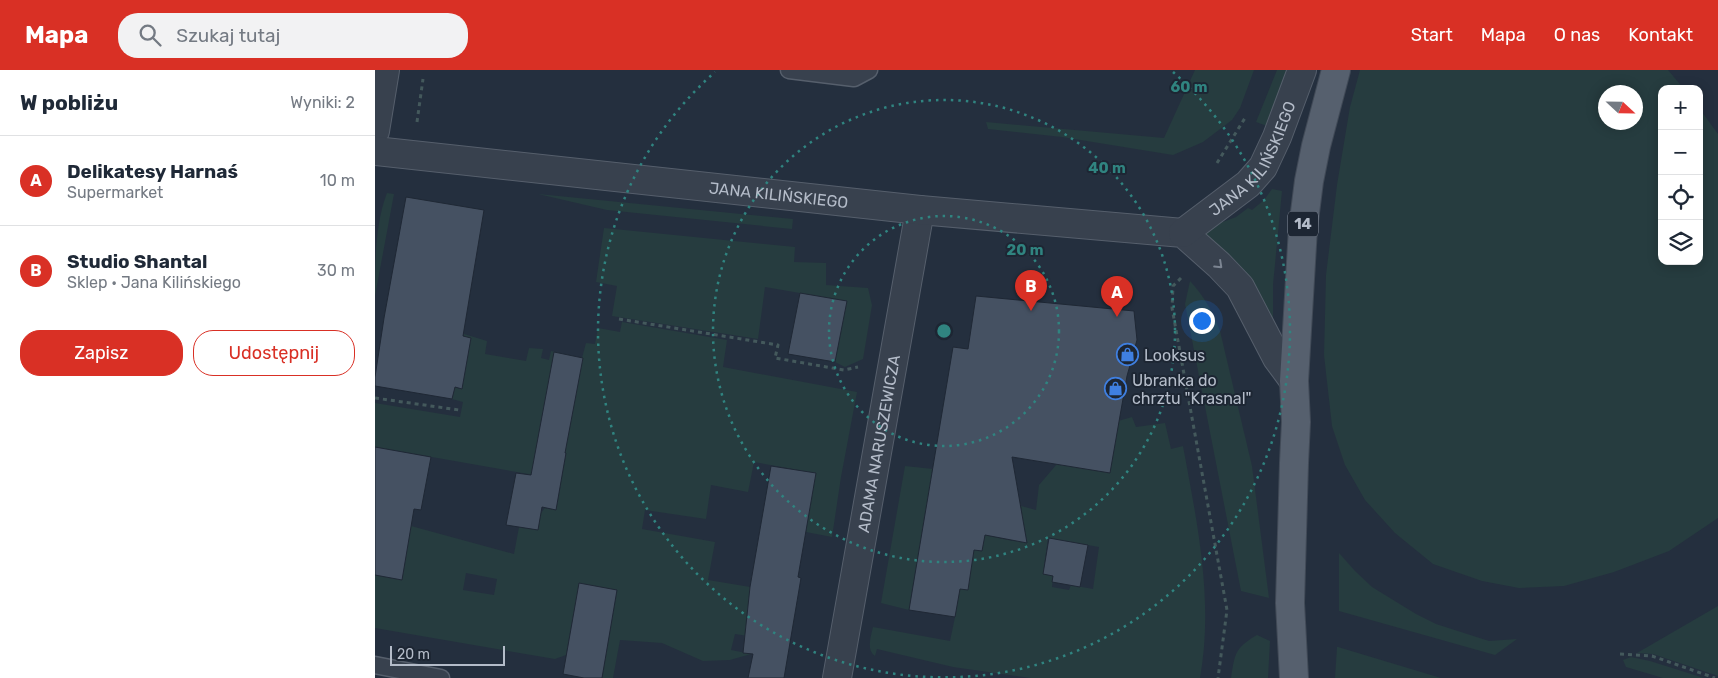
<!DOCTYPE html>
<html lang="pl">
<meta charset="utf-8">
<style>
body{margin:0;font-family:Rubik,sans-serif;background:#f2f2f3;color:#1f2937}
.controls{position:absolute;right:15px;top:15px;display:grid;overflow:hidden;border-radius:10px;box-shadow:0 2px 12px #0003}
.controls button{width:45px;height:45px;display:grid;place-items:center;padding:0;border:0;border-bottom:1px solid #e0e1e3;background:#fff;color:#1f2937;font:25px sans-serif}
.compass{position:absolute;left:1223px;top:15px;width:45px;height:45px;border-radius:50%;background:#fff;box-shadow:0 2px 12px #0003;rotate:112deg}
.scale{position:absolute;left:15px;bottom:12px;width:115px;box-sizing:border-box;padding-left:5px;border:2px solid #b4bcc9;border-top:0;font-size:14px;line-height:18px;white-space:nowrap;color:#b4bcc9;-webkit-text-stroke:4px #1d2633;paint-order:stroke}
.you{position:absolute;left:826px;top:250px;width:18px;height:18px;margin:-12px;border:4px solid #fff;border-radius:50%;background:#1a73e8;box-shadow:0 0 0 8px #1a73e833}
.badge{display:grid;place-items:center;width:32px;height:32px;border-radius:50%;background:#d93025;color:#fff;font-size:16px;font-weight:700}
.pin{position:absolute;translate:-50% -41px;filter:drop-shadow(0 1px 2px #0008)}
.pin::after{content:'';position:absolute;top:26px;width:18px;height:15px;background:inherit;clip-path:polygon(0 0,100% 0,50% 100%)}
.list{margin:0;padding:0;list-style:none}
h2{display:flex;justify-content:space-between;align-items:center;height:65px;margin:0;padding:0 20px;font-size:21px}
h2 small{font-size:16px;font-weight:400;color:#747a83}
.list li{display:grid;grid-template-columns:32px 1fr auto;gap:15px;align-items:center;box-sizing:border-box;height:90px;padding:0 20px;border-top:1px solid #e0e1e3}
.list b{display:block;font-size:19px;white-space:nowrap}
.list p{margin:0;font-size:16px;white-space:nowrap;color:#747a83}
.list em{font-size:16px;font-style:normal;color:#747a83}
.actions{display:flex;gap:10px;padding:15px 20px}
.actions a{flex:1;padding:11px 0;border:1px solid #d93025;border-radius:20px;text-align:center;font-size:18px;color:#d93025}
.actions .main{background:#d93025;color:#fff}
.icon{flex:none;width:28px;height:28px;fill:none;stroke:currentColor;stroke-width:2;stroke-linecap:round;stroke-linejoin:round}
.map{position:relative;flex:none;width:1343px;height:608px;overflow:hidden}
header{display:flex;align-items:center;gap:30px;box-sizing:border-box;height:70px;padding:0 25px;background:#d93025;color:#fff}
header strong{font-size:24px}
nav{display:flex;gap:28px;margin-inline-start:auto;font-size:18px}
.search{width:350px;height:45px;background:#f2f2f3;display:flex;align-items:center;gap:12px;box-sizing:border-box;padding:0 18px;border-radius:20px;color:#747a83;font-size:19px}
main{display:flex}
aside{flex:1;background:#fff}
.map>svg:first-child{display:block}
.green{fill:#263c3f;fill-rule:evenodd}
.building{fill:#455162;stroke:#1f2835}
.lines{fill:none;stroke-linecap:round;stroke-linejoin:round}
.service-casing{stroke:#565f6c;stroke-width:19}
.minor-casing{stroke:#565f6c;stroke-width:30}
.tertiary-casing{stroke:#565f6c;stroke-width:30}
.primary-casing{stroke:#414a57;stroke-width:30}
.path{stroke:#44595c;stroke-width:3;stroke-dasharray:4 4;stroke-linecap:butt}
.service{stroke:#38414e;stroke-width:16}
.minor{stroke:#38414e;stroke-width:28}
.tertiary{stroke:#38414e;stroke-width:28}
.primary{stroke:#56606e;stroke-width:28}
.oneway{stroke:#7c8592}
.ring{fill:none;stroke:#308480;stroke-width:2.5;stroke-dasharray:2.5 5}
.labels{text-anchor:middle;stroke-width:4;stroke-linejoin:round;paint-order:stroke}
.shield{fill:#1d2633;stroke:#878f9c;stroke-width:1}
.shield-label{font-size:15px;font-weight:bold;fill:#b4bcc9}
.street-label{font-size:16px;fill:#b4bcc9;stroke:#1d2633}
.poi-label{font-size:16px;fill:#b4bcc9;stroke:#1d2633;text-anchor:start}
.centre{fill:#308480;stroke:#1d2633;stroke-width:2.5}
.ring-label{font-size:15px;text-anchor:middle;font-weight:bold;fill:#308480;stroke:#1d2633;stroke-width:4;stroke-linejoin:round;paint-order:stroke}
</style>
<header>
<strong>Mapa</strong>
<div class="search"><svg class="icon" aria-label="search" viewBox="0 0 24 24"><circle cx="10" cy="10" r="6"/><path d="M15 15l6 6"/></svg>Szukaj tutaj</div>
<nav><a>Start</a><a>Mapa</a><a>O nas</a><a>Kontakt</a></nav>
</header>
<main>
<aside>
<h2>W pobliżu<small>Wyniki: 2</small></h2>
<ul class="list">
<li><span class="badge">A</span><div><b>Delikatesy Harnaś</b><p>Supermarket</p></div><em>10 m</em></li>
<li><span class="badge">B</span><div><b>Studio Shantal</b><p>Sklep · Jana Kilińskiego</p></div><em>30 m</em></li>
</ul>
<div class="actions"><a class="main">Zapisz</a><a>Udostępnij</a></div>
</aside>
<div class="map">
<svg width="1343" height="608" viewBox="0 0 1343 608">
<rect width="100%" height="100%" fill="#242f3e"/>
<g class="green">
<polygon points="820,0 879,0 865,38 857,50 828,72 798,85 687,67 613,59 611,52 789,68"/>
<polygon points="902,0 914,0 892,56 881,52"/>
<path d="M985 0H1293L1309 19H1287V191H1324V38L1343 64V448L1294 481 1239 502 1189 516 1144 518 1107 511 1058 494 1020 463 990 430 970 395 957 356 949 285 951 205 962 115 975 37ZM1230 22H1260V52H1230Z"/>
<path d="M897 119 907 121 898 215V255C890 236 882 216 868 200 857 186 841 176 826 166L829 159 861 147 873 138 877 140 889 130Z"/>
<path d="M12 123 19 124 0 226C0 192 0 154 12 123Z"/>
<polygon points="163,124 418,149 417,159 232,140"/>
<polygon points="229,158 420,177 419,192 451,193 451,215 493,218 497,235 488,289 470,297 460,292 471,231 390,217 383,269 237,246 242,216 221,212"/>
<path d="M815 211C829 226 838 242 845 261L877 396 894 528 866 521 810 234Z"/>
<path d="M247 252 352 270 348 297 482 322 466 407 457 467 431 462 440 403 379 392 373 422 336 415 331 449 270 440 267 459 340 472 333 510 375 517 380 567 360 564 356 580 376 584 355 590 328 591 287 573 245 570 238 608H227L242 520 204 513 191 585 180 589 0 558V505L27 509 36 456 139 484 144 457 163 460 166 443 170 438 181 440 191 384 177 295 161 378 165 406 0 377V333L85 347 88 332 77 329 80 317 86 319 82 302 89 264 112 271 110 284 151 291 154 278 168 279 166 288 174 290 176 281 207 288 211 273 220 274 223 258 245 262ZM91 503 122 509 119 525 88 520Z"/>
<path d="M757 347 761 357 790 353 796 379 808 376C822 452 839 530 825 608H656L578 597 502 579 500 586C491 580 496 566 498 557L575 571 580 547 591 478 607 481 610 465 638 471C646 460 648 450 646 436L661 440 664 415 682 394 735 403 743 351ZM673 468 724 477 718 519 696 515 694 520 677 517 678 506 668 504Z"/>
<polygon points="530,396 558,399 534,540 506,533"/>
<polygon points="964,483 980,501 997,517 1041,544 1061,554 1114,571 1142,569 1120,585 964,541"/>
<polygon points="1343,536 1343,606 1278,584 1262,583"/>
<path d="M882 565 895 571 893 608H856C860 583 860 578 882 565Z"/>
<polygon points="962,577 963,577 1066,608 960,608"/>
<polygon points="1256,587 1275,591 1329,608 1288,608 1251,597 1248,590"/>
</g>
<g class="building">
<polygon points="31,127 109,140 88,266 96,268 87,319 80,317 77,329 0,316 0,307 9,248"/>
<polygon points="425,223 472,231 460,292 413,284"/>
<polygon points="601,226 759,241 762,270 752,306 735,403 637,387 652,473 610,465 607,481 599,480 593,520 585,519 580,547 534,540 578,277 593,279"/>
<polygon points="179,282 208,288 190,383 191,383 181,440 167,437 163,460 131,455 141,403 156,405"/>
<polygon points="0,377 56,387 46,440 39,439 27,510 0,505"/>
<polygon points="396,396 441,403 423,507 426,508 409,608 373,608 378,584 368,583 375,517"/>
<polygon points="674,468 713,475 705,517 677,512 678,506 668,504"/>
<polygon points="204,513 242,520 227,608 209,608 188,604"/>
</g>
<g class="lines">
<defs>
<g id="service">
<polyline points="414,0 479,8 494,0"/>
<polyline points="0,595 66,608"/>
</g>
<g id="minor">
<polyline points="0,61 10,0"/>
<path id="s1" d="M462 608 545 140"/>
</g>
<g id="tertiary">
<path id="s2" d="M0 81 545 140 808 163 844 195 865 217 902 288 919 311"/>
<path id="s3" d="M808 163 873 114 888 97 902 67 927 0"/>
</g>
<polyline id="primary" points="919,608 915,533 919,393 921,352 919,311 928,158 934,111 941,76 961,0"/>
</defs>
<use href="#service" class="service-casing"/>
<use href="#minor" class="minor-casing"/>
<use href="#tertiary" class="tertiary-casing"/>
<use href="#primary" class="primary-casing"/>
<g class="path">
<polyline points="42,52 48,9"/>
<polyline points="842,93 870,48"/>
<polyline points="806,208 798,216 797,238 852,540 843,608"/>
<polyline points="244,249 403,275 400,288 469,300 483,297"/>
<polyline points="0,328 84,340"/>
<polyline points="1245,584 1277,586 1340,608"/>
</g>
<use href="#service" class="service"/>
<use href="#minor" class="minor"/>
<use href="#tertiary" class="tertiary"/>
<use href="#primary" class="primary"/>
</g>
<defs><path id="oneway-chevron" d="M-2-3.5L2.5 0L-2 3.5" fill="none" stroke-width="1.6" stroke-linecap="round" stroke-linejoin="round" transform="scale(1.25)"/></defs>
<use class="oneway" href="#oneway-chevron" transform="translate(844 195) rotate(43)"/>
<g class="ring">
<circle cx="569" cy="261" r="115"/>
<circle cx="569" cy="261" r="231"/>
<path d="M798 2A346 346 0 1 1 340 2"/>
</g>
<defs>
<symbol id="shop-ring" viewBox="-11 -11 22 22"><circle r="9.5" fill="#1d2633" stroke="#3f7fe0" stroke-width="1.5"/><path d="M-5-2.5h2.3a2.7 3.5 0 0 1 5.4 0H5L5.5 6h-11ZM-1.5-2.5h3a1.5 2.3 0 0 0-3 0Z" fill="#3f7fe0"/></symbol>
</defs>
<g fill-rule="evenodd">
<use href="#shop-ring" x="740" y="272" width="25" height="25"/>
<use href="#shop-ring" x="728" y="306" width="25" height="25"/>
</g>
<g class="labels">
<rect class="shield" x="913" y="141.5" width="30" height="25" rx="4"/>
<g class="shield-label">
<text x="928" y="159">14</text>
</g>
<g class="street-label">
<text dy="6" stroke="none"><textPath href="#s3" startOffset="105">JANA KILIŃSKIEGO</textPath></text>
<text dy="6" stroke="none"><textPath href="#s2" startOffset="406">JANA KILIŃSKIEGO</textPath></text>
<text dy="6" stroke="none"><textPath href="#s1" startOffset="238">ADAMA NARUSZEWICZA</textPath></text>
</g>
<g class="poi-label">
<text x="769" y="291">Looksus</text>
<text x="757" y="316">Ubranka do<tspan x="757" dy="18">chrztu "Krasnal"</tspan></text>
</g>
</g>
<circle cx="569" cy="261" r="8" class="centre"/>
<g class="ring-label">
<text x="814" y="22">60 m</text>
<text x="732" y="103">40 m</text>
<text x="650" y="185">20 m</text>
</g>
</svg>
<div class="controls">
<button>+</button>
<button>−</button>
<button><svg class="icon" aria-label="locate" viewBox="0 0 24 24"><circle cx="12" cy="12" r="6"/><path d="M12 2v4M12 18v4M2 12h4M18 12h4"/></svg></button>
<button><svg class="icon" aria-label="layers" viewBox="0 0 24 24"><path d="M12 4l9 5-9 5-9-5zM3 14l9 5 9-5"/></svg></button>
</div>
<svg class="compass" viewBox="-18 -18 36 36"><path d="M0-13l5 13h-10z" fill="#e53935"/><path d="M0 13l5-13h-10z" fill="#747a83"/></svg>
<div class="scale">20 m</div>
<div class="you"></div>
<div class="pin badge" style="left:742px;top:247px">A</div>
<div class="pin badge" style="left:656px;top:241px">B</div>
</div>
</main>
